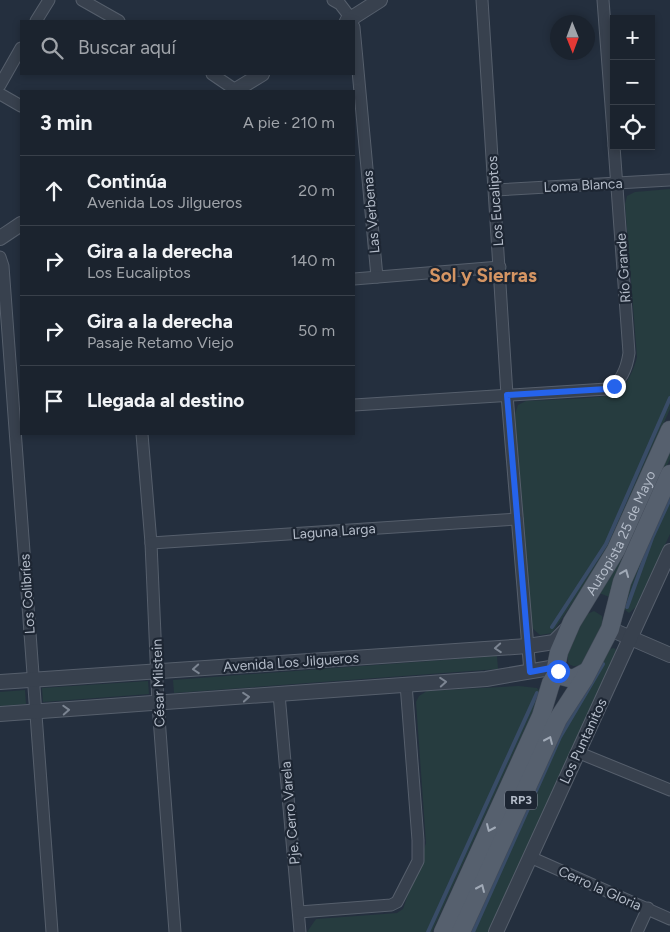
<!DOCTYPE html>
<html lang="es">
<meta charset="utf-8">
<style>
body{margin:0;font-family:Figtree,sans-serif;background:#242b36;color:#f1f3f6}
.controls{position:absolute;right:15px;top:15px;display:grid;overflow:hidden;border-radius:0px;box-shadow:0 2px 8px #0003}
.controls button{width:45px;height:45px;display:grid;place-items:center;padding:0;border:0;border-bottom:1px solid #39404a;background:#1b232e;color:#f1f3f6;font:25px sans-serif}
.compass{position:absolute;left:550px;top:15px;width:45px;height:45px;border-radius:50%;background:#1b232e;box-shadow:0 2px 8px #0003;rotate:179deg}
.stop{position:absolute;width:15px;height:15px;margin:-11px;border:4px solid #2563eb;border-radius:50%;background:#fff}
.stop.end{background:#2563eb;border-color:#fff;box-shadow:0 1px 5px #0008}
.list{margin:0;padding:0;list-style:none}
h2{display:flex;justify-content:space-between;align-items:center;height:65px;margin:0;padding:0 20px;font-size:21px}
h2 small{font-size:16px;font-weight:400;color:#a0a4aa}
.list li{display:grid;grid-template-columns:32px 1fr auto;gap:15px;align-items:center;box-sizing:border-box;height:70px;padding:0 20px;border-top:1px solid #39404a}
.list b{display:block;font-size:19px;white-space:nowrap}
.list p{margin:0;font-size:16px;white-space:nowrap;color:#a0a4aa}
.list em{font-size:16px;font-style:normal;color:#a0a4aa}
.icon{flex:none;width:28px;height:28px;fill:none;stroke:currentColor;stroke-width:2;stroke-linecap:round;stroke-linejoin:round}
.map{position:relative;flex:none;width:670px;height:932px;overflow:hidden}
.search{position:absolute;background:#1b232e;box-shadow:0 2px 8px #0003;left:20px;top:20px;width:335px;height:55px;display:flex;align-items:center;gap:12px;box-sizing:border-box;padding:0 18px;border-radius:0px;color:#a0a4aa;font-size:19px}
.panel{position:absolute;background:#1b232e;box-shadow:0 2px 8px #0003;left:20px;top:90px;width:335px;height:345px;border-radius:0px}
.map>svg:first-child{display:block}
.green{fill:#263c3f}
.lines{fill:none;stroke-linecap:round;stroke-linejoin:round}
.stream{stroke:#394c67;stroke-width:4}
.minor-casing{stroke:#565f6c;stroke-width:13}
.tertiary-casing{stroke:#565f6c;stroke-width:16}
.primary-casing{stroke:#414a57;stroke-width:19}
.minor{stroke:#38414e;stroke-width:11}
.tertiary{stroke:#38414e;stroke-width:14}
.primary{stroke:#56606e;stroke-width:18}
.oneway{stroke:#a1aab7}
.oneway2{stroke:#7c8592}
.route{stroke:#2563eb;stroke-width:6}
.labels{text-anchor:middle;stroke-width:4.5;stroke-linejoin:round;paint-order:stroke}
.shield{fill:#1d2633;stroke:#878f9c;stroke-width:1}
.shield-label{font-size:12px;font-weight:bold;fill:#b4bcc9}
.street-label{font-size:14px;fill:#b4bcc9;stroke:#1d2633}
.district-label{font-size:19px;font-weight:bold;fill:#d59563;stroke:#1d2633}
</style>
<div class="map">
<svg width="670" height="932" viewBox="0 0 670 932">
<rect width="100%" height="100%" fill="#242f3e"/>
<g class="green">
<path d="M670 189V409L605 555 552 633 540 635 532 628 515 414 518 405 526 401C543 400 604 399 616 393 626 388 635 367 637 357L625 204 627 196 635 192Z"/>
<polygon points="670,447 670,459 619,571 612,598 599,593 615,568"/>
<polygon points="670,490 670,534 636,607 629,613 624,609 624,598"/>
<path d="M594 611 602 616 603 625 584 663C579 666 573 668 568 663V654L585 615Z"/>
<polygon points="614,648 616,650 616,657 490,932 469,932 554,742 604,657 610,649"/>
<polygon points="497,656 498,669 174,693 173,680"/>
<polygon points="148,681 149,694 43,702 42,688"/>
<polygon points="519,686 537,688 540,692 539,698 432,932 307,932 316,919 397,913 403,909 426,843 416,702 419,696 427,691"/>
<polygon points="25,690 26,704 0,706 0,692"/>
</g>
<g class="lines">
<g class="stream">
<polyline points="627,607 652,538 670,499"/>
<polyline points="552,627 606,544 670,398"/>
<polyline points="428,932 537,693"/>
<polyline points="473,932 560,737 603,664"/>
</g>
<defs>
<g id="minor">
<polyline points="82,0 119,21"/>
<polyline points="333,0 340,4 353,21"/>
<polyline points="482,0 507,395 530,672"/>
<polyline points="603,0 614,145"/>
<polyline points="36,21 49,0"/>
<polyline points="354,27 377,277"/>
<polyline points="212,74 237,91"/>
<polyline points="0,85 21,48"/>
<polyline points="0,94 21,106"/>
<polyline points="495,190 670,180"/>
<polyline points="0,257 3,266 52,932"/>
<polyline points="354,279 500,267"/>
<path d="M354 405 607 389C621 384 627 367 629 353L614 146"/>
<polyline points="142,434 151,543 158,704 175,932"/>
<polyline points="151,543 517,519"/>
<polyline points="279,694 300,932"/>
<polyline points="577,752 670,790"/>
<polyline points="530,857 670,919"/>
<polyline points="299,912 391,905 397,902 418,861 418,840 406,684"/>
<polyline points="637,932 648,908"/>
</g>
<g id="tertiary">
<polyline points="347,21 380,0"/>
<polyline points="234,91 262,74"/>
<polyline points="0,238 21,224"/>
<polyline points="610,629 670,655"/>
<polyline points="0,682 528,646 554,642 567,629"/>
<polyline points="0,714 486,679 556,667"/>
<polyline points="496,932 670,551"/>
</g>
<g id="primary">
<path id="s1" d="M588 671 573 679 562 676 556 667 559 652 572 622 616 550 670 430"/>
<polyline points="443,932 541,716 551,683 558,671"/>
<polyline points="461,932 558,719 584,679 610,629 622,582 670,474"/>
</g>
</defs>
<use href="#minor" class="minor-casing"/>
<use href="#tertiary" class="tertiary-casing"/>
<use href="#primary" class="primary-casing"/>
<use href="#minor" class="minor"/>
<use href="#tertiary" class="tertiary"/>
<use href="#primary" class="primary"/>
</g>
<defs><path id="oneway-chevron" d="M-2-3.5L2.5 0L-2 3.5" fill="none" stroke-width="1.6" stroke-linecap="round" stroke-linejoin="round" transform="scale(1.25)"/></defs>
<g class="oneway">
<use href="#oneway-chevron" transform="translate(625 573) rotate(-68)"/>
<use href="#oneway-chevron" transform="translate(549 740) rotate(-66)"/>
<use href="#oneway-chevron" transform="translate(490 828) rotate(114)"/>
<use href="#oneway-chevron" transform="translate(481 888) rotate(-66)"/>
</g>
<g class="oneway2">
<use href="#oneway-chevron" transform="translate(498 648) rotate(176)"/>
<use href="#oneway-chevron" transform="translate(196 669) rotate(176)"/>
<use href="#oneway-chevron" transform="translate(443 682) rotate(-4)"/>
<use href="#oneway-chevron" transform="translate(246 697) rotate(-5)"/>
<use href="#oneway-chevron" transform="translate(66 710) rotate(-3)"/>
</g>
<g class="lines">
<polyline class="route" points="558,671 556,667 530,672 507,395 607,389 614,386"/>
</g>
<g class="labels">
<rect class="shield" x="505" y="790.5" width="32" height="19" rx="4"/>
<g class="shield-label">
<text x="521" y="804">RP3</text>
</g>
<g class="street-label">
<text transform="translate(583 185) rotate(-3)" y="5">Loma Blanca</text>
<text transform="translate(495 201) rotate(-94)" y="5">Los Eucaliptos</text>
<text transform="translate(371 212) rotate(-95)" y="5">Las Verbenas</text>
<text transform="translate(623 268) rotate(-94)" y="5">Río Grande</text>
<text transform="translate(334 531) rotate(-4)" y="5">Laguna Larga</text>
<text dy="5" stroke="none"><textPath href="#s1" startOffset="189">Autopista 25 de Mayo</textPath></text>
<text transform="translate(27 594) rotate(-94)" y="5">Los Colibríes</text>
<text transform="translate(291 662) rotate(-4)" y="5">Avenida Los Jilgueros</text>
<text transform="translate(158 683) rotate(-92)" y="5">César Milstein</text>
<text transform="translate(583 741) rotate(-65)" y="5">Los Puntanitos</text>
<text transform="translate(290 813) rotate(-95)" y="5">Pje. Cerro Varela</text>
<text transform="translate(600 888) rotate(24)" y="5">Cerro la Gloria</text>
</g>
<g class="district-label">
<text x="483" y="282">Sol y Sierras</text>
</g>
</g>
</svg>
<div class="controls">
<button>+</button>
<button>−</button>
<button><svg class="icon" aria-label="locate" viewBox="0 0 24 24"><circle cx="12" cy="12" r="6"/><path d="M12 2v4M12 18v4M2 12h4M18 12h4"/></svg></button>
</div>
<svg class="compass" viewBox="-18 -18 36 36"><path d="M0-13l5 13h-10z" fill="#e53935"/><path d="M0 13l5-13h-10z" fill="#a0a4aa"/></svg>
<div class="stop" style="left:558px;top:671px"></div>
<div class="stop end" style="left:614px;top:386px"></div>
<div class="search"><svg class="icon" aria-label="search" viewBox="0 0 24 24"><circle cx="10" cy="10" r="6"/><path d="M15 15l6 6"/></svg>Buscar aquí</div>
<section class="panel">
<h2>3 min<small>A pie · 210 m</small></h2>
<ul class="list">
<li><svg class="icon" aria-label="ahead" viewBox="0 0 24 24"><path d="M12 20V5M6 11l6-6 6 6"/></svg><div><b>Continúa</b><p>Avenida Los Jilgueros</p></div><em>20 m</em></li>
<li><svg class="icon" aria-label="right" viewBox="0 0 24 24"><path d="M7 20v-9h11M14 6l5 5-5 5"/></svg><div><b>Gira a la derecha</b><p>Los Eucaliptos</p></div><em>140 m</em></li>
<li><svg class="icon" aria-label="right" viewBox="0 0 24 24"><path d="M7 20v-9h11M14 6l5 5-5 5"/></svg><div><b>Gira a la derecha</b><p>Pasaje Retamo Viejo</p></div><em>50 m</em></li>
<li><svg class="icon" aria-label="arrive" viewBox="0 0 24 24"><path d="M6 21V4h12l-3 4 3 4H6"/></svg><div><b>Llegada al destino</b></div></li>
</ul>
</section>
</div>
